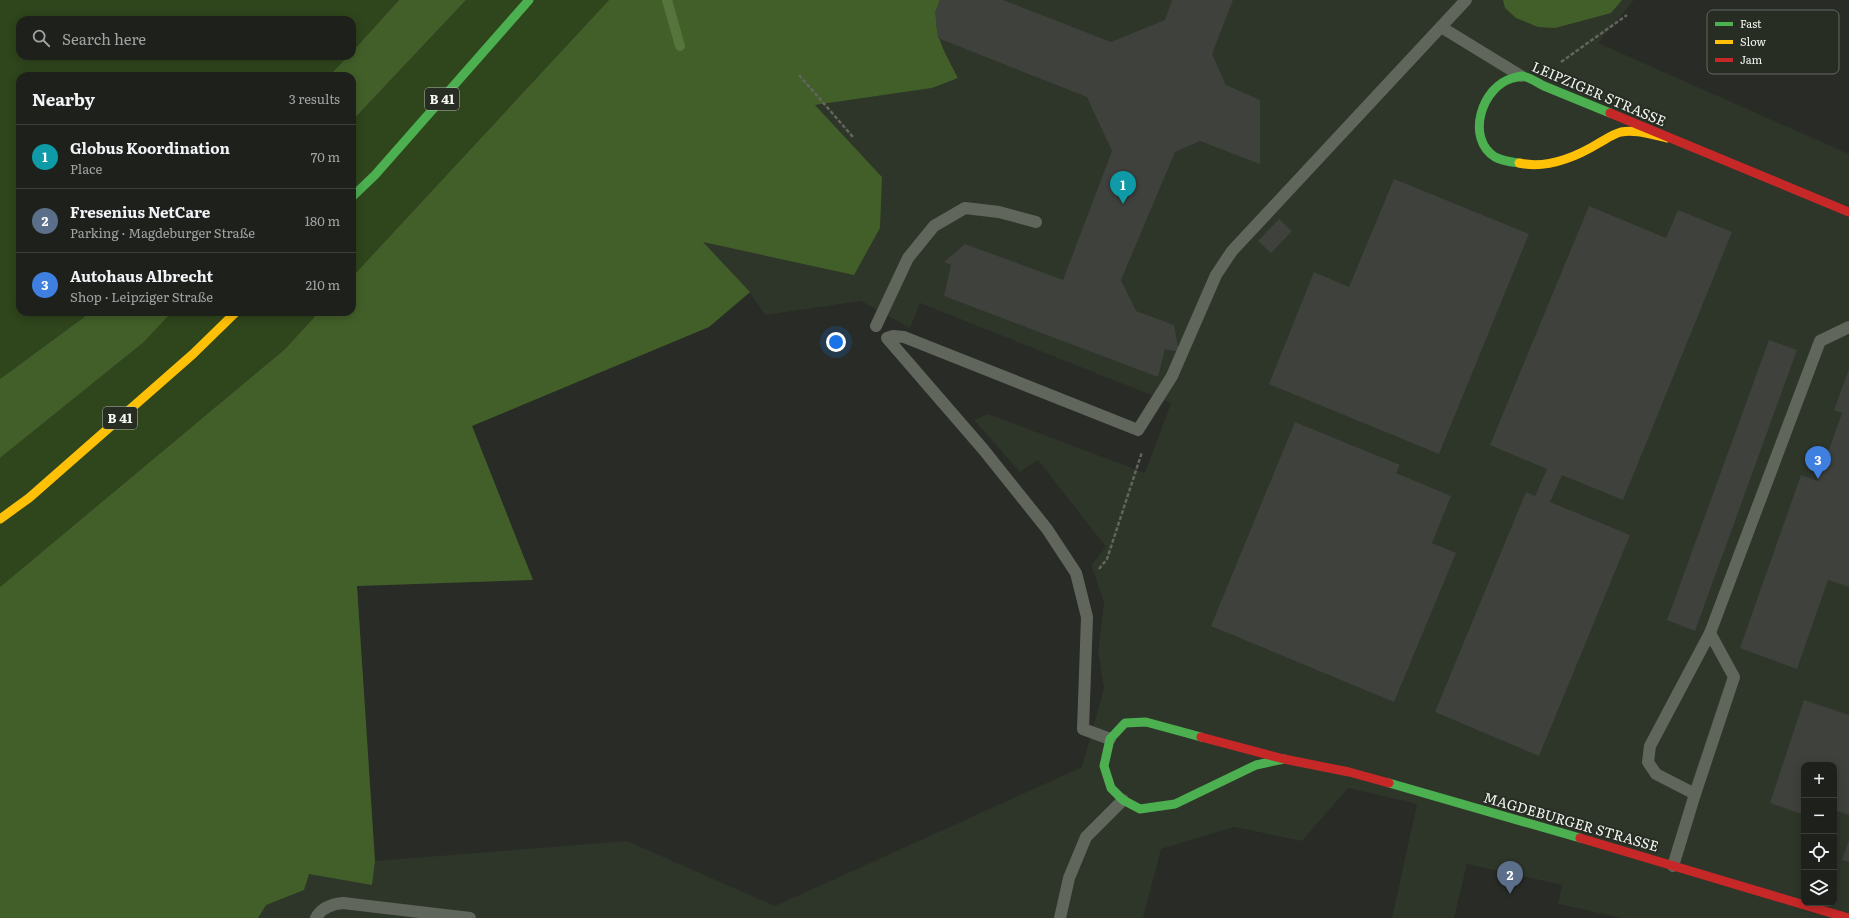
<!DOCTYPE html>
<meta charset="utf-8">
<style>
body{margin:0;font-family:Literata,serif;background:#262825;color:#f1f3f6}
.controls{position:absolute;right:12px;bottom:12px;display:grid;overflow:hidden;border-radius:8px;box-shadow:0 2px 10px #0003}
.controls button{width:36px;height:36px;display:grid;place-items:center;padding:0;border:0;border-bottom:1px solid #3c3e3b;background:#1e201c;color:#f1f3f6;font:20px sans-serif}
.you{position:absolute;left:836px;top:342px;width:14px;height:14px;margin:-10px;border:3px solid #fff;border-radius:50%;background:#1a73e8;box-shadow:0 0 0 6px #1a73e833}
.badge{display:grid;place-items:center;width:26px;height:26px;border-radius:50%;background:#bca0f2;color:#fff;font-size:13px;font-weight:700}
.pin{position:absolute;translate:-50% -33px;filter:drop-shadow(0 1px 2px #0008)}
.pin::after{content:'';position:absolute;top:21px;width:14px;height:12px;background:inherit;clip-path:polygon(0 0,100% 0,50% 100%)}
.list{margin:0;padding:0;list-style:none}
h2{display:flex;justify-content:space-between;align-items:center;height:52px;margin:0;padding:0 16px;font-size:17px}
h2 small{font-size:13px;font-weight:400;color:#a1a3a3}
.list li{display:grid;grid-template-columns:26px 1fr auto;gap:12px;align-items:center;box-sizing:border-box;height:64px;padding:0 16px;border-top:1px solid #3c3e3b}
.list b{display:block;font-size:15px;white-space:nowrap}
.list p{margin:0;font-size:13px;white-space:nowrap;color:#a1a3a3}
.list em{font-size:13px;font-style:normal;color:#a1a3a3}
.icon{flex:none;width:22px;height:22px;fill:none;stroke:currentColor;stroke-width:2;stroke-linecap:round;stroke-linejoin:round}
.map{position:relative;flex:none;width:1849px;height:918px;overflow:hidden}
.search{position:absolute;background:#1e201c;box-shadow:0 2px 10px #0003;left:16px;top:16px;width:340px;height:44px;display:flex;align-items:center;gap:10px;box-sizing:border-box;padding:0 14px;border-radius:12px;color:#a1a3a3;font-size:15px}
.panel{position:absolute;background:#1e201c;box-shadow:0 2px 10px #0003;left:16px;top:72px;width:340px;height:244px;border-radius:12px}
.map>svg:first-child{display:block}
.built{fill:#2e3529;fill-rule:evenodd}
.green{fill:#2f451c}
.forest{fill:#425f29}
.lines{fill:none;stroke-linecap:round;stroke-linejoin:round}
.stream{stroke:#55753c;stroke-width:10}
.building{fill:#3f413d}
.path{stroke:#61655e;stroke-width:2.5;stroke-dasharray:4 2;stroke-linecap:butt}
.lane{stroke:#61665d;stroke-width:12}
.fast{stroke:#4caf50;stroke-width:9}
.slow{stroke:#ffc107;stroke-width:9}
.jam{stroke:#c62828;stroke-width:9}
.labels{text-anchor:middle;stroke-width:4;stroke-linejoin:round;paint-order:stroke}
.shield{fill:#282d24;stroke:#b5b9b3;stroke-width:1}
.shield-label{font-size:13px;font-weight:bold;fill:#f2f5f0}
.street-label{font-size:14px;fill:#f2f5f0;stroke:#282d24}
.key{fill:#282d24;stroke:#656961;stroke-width:1}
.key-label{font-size:11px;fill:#f2f5f0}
</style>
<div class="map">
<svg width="1849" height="918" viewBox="0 0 1849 918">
<rect width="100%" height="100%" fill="#282b26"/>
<path class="built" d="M940 0H1503L1505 8 1611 13 1622 0H1634L1598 43 1849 154V918H1622L1558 904 1562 885 1467 864 1454 918H1392L1417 804 1348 788 1302 841 1234 827 1161 849 1143 918H0L319 371 882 177 815 105 932 88 958 78 938 38 935 12ZM750 293 765 315 861 301 910 328 920 303 1171 403 1145 473 988 414 974 420 1020 472 1038 460 1106 547 1091 565 1104 602 1098 652 1104 688 1082 767 775 906 627 841 375 861 357 586 533 580 472 425 709 327ZM1804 765H1834V903H1804Z"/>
<g class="green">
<polygon points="0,0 399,0 352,52 352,20 20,20 20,56 348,56 329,76 20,76 20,312 91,312 0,379"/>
<polygon points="466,0 609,0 352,277 352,121"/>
<polygon points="172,312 319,312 285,349 0,587 0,458 144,342"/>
</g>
<g class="forest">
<polygon points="399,0 466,0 352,121 352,76 329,76 348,56 352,56 352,52"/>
<path d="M609 0H940C929 31 945 51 958 78L932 88 815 105 882 177 880 228 854 275 703 242 750 292 709 327 472 426 533 580 357 586 375 861 372 885 309 874 304 890 266 905 258 918H0V587L285 349 319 312H352V277Z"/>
<polygon points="1503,0 1622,0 1611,13 1555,28 1538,27 1516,18 1505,8"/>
<polygon points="91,312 172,312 144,342 0,458 0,379"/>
</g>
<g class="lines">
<polyline class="stream" points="667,0 680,46"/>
</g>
<g class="building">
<polygon points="940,0 1003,0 1111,42 1165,20 1172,0 1233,0 1212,54 1226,85 1260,100 1260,164 1200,141 1175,152 1121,280 1136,311 1174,325 1179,352 1165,349 1158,377 944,296 951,265 944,262 965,244 1063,280 1112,151 1087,97 938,38 935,12"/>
<polygon points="1394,179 1529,234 1439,454 1269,384 1314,272 1349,287"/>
<polygon points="1589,206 1666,238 1678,210 1732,232 1623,500 1562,475 1550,502 1630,535 1539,756 1435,712 1526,492 1535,496 1547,469 1490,445"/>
<polygon points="1279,219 1292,231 1271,253 1258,241"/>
<polygon points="1769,340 1797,350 1695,631 1667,620"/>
<polygon points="1849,369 1849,587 1828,580 1797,669 1740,648 1801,475 1818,481 1842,413 1834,410"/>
<polygon points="1295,422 1400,465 1396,473 1451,496 1432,543 1456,553 1394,702 1211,626"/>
<polygon points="1804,700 1849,715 1849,815 1834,810 1834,765 1804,765 1804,815 1770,803"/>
<polygon points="1849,840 1849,862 1842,860"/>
</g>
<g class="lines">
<g class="path">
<polyline points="1561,62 1627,15"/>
<polyline points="799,75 853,137"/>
<polyline points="1099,569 1107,559 1142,452"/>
</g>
<g class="lane">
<polyline points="1441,27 1521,76"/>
<polyline points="876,326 908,258 934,226 965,208 999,212 1036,222"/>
<polyline points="1110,739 1083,729 1087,617 1076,573 1047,529 983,449 887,338 893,336 904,337 1138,430 1172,376 1216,275 1232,251 1466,0"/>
<polyline points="1695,794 1734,677 1710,633"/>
<polyline points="1673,866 1695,794 1656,774 1648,762 1650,746 1710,633 1820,341 1849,327"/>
<path d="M316 918C321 908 333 904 343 903L470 918"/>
<polyline points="1060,918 1069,878 1086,837 1123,800"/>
</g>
<g class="fast">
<path d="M1519 163C1511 162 1502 161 1495 157 1465 138 1482 86 1513 78 1515 78 1519 76 1522 76 1529 77 1538 83 1544 86 1566 95 1588 104 1610 113"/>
<polyline points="352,197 375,175 529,0"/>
<polyline points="1201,737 1146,722 1125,723 1110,739 1104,766 1111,788 1123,800 1140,809 1175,804 1256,765 1284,759"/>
<polyline points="1389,783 1580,838"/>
</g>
<g class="slow">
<path d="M1519 163C1546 169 1576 157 1599 143 1606 139 1613 134 1621 132 1636 129 1652 135 1667 138"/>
<polyline points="0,519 29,498 193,354 236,312"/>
</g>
<g class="jam">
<polyline points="1610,113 1849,212"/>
<polyline points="1201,737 1284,759 1349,772 1389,783"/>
<polyline points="1580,838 1848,918"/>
</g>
</g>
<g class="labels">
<g class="shield">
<rect x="425" y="88" width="34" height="22" rx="3"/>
<rect x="103" y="407" width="34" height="22" rx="3"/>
</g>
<g class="shield-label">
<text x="442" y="104">B 41</text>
<text x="120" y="423">B 41</text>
</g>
<g class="street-label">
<text transform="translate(1599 94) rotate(23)" y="5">LEIPZIGER STRASSE</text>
<text transform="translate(1571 822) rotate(16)" y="5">MAGDEBURGER STRASSE</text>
</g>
</g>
<rect x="1707" y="10" width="132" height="64" rx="6" class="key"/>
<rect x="1715" y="22" width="18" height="4" fill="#4caf50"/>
<rect x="1715" y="40" width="18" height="4" fill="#ffc107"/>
<rect x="1715" y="58" width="18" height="4" fill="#c62828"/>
<g class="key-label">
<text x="1740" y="28">Fast</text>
<text x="1740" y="46">Slow</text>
<text x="1740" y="64">Jam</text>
</g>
</svg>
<div class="controls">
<button>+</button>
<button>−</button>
<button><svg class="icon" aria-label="locate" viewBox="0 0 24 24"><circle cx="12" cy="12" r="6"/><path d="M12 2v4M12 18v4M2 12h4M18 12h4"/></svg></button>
<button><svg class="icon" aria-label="layers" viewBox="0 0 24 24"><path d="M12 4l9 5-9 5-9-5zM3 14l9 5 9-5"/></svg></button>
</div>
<div class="you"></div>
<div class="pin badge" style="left:1123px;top:204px;background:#0f9aa8">1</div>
<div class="pin badge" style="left:1510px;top:894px;background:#5c6f8a">2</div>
<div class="pin badge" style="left:1818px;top:479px;background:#3f7fe0">3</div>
<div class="search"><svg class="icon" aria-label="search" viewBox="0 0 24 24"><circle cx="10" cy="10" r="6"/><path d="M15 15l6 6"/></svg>Search here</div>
<section class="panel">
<h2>Nearby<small>3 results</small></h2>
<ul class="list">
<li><span class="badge" style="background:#0f9aa8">1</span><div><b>Globus Koordination</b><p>Place</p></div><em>70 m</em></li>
<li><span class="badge" style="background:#5c6f8a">2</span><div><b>Fresenius NetCare</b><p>Parking · Magdeburger Straße</p></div><em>180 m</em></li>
<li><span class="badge" style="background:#3f7fe0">3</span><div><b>Autohaus Albrecht</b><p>Shop · Leipziger Straße</p></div><em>210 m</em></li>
</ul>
</section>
</div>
